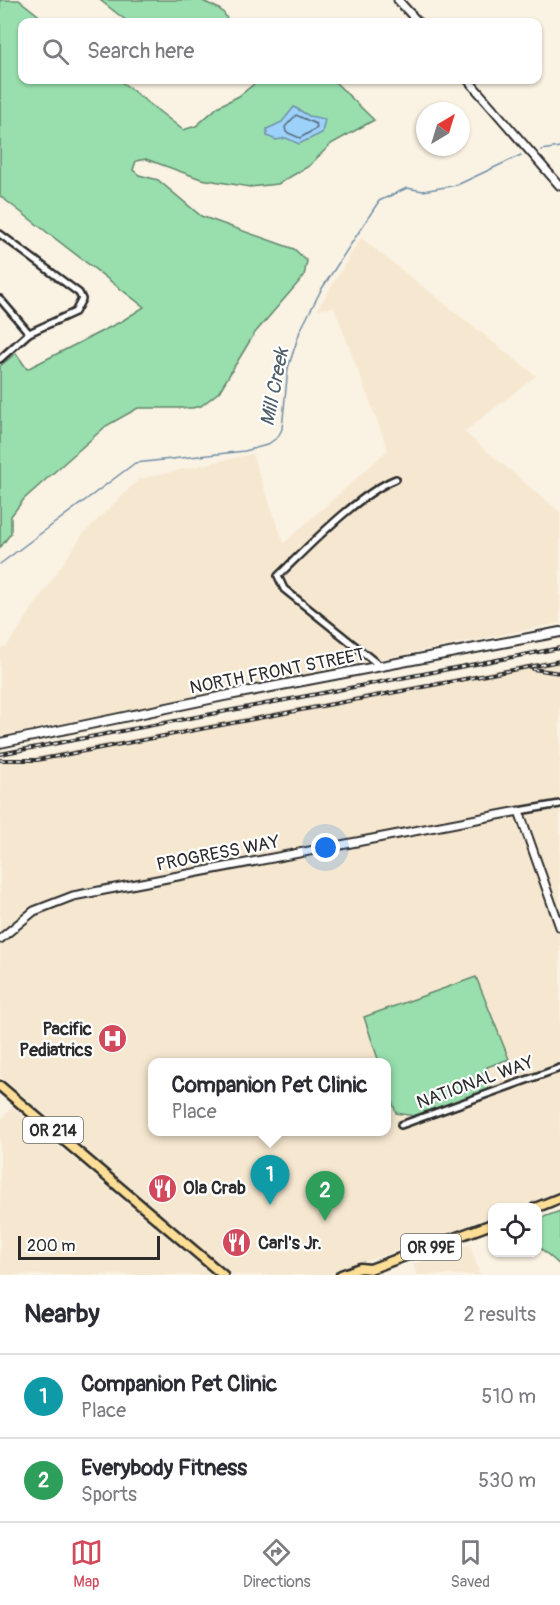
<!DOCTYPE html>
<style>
body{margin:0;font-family:Pangolin,sans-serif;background:#f7f7f7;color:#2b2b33}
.controls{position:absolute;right:18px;bottom:18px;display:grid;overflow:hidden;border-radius:12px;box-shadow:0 2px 4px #0004}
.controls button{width:54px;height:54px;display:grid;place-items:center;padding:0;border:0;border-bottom:2px solid #e1e1e2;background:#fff;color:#2b2b33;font:30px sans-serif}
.compass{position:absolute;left:416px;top:102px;width:54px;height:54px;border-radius:50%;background:#fff;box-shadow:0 2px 4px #0004;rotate:38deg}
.scale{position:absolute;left:18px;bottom:15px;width:142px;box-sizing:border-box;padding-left:6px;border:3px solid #2b2b2b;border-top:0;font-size:16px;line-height:21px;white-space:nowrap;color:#2b2b2b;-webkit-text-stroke:4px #fff;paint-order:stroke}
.you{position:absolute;left:326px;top:848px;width:21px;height:21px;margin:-15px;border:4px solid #fff;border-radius:50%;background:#1a73e8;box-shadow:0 0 0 9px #1a73e833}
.badge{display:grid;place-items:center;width:39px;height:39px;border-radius:50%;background:#d1495b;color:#fff;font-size:20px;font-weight:700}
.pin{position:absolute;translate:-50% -50px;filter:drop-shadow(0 2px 3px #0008)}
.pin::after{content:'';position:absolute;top:32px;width:21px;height:18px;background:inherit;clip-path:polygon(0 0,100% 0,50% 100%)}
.popup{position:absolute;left:148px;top:1058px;width:243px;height:78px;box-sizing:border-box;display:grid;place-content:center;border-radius:12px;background:#fff;filter:drop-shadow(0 2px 4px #0005);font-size:20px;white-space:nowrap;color:#7c7c81}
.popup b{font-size:22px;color:#2b2b33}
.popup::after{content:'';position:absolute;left:50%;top:100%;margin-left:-12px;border:12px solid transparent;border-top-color:#fff}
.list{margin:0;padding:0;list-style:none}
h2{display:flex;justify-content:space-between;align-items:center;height:78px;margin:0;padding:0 24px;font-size:26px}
h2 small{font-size:20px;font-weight:400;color:#7c7c81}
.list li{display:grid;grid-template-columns:39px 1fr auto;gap:18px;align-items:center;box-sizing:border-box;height:84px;padding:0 24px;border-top:2px solid #e1e1e2}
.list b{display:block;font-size:22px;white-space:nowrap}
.list p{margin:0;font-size:20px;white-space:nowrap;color:#7c7c81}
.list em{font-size:20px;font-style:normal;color:#7c7c81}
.icon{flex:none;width:33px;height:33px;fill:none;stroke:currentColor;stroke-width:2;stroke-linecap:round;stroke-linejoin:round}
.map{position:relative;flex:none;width:560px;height:1275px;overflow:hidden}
.search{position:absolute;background:#fff;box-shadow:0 2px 4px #0004;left:18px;right:18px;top:18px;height:66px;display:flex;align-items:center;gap:15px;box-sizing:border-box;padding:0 21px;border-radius:12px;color:#7c7c81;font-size:22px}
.sheet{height:246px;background:#fff}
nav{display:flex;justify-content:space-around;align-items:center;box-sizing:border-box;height:84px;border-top:2px solid #e1e1e2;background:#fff;font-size:16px;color:#7c7c81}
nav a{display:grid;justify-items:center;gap:3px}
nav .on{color:#d1495b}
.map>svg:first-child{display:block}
.built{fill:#f6e8d0;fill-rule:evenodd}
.green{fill:#98dfad;stroke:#62856c;stroke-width:1.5}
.water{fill:#9cd1fa;stroke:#6f8fa7;stroke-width:1.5}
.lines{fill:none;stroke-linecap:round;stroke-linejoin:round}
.shore{stroke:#586d7e;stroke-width:1.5}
.stream{stroke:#6f8fa7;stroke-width:1.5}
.minor-casing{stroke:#2b2b2b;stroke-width:10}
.tertiary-casing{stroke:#2b2b2b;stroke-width:11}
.secondary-casing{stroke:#2b2b2b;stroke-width:12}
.primary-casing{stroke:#2b2b2b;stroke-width:13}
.minor{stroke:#fff;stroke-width:5}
.tertiary{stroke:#fff;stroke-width:7}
.secondary{stroke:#fff;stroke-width:8}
.primary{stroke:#fdde96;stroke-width:8}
.rail-casing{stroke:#2b2b2b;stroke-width:4}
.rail{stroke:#fff;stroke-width:1.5;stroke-dasharray:4.5;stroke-linecap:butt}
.labels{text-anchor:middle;stroke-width:4.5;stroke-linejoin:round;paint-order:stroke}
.shield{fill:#fff;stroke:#6b6b6b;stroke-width:1.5}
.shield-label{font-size:16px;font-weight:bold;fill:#2b2b2b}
.street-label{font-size:18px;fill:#2b2b2b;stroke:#fff}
.poi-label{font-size:18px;font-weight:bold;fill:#2b2b2b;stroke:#fff;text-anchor:start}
.water-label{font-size:20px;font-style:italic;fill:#4d5d69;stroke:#fff}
</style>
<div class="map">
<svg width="560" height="1275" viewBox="0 0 560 1275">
<rect width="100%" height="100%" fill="#faf2e3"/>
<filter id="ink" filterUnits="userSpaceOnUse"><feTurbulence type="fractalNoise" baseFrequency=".0167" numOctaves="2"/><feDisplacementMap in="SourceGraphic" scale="12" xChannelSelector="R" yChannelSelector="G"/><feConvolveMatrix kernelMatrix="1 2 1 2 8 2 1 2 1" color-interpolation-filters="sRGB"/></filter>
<g filter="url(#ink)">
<g class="built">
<polygon points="361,238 536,376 464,432 560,512 560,623 0,736 0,648 7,646 83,534 139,479 252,454 284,543 388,450 334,307 317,310"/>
<path d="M560 658V1192L517 1207 492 1208V1217L328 1275H233L0 1076V763ZM153 1062H387V1132H153Z"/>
<polygon points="12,1107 188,1255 211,1275 0,1275 0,1121"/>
<polygon points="470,1244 480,1275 417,1275 413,1264"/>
</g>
<g class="green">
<polygon points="0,0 19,0 47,22 22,22 22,80 119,80 183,130 196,126 219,106 239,96 259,80 333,80 374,120 331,144 309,166 278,184 250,187 201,179 146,159 136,161 133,170 139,175 158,180 201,216 294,249 307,261 304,276 254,334 219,392 201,406 192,408 138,408 106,426 24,499 11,516 11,533 0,548 0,366 16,353 27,369 122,321 144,307 0,196"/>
<path d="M100 0H201C213 7 224 7 228 22H128Z"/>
<polygon points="476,977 509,1059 487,1067 488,1071 483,1073 489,1090 415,1116 396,1113 387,1086 387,1062 379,1062 364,1017"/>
<polygon points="560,1211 560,1265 538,1246 538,1219"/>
</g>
<polygon class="water" points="294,107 309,116 325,119 322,133 299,144 286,138 276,140 267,136 267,129 282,122"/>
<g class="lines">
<polygon class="shore" points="296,115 316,124 317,128 300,138 286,132 285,127"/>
<g class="stream">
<polyline points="541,150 560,147"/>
<polyline points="0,564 135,463 245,451 267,445 278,437 282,429 288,368 300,331 321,290 379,201 407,188 423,191 457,185 521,155"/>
</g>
<defs>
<g id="minor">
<polyline points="0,234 79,293 82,299 75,312 29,333 0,359"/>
<polyline points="0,299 29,333"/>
<path d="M380 666 284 589 278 576C307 548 358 494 396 479"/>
<polyline points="519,811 560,804"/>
<polyline points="401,1125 560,1068"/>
</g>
<g id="tertiary">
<polyline points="398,0 418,22"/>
<polyline points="468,80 560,186"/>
<polyline points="0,939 34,911 73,896 519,811 560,927"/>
</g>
<polyline id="secondary" points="0,743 224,696 560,632"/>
<g id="primary">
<polyline points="0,1086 223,1275"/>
<polyline points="535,1208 560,1198"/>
<polyline points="341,1275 360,1268 370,1269 492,1224"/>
</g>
</defs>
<use href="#minor" class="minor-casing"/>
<use href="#tertiary" class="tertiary-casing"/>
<use href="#secondary" class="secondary-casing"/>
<use href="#primary" class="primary-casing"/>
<use href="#minor" class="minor"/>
<use href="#tertiary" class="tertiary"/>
<use href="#secondary" class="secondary"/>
<use href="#primary" class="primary"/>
<defs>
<g id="rail">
<polyline points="533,669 560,673"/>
<polyline points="0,754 560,648"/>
<polyline points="0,760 37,760 560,661"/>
</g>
</defs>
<use href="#rail" class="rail-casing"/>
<use href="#rail" class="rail"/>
</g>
</g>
<defs>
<symbol id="hospital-disc" viewBox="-11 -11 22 22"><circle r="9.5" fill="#d1495b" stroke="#fff"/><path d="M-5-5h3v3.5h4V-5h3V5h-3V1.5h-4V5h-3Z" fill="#fff"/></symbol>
<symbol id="restaurant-disc" viewBox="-11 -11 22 22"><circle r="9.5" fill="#d1495b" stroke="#fff"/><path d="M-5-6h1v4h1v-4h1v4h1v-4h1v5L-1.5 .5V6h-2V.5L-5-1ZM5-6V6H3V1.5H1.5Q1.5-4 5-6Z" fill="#fff"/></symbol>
</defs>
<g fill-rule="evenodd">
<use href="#hospital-disc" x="96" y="1022" width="33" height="33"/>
<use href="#restaurant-disc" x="146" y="1172" width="33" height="33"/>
<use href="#restaurant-disc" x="220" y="1226" width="33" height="33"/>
</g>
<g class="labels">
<g class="shield">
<rect x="23" y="1117" width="60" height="26" rx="4.5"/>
<rect x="401" y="1234" width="60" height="26" rx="4.5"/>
</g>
<g class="shield-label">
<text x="53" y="1136">OR 214</text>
<text x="431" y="1253">OR 99E</text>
</g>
<g class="street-label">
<text transform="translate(277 671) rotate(-11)" y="6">NORTH FRONT STREET</text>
<text transform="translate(218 853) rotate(-11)" y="6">PROGRESS WAY</text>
<text transform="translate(475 1082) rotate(-20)" y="6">NATIONAL WAY</text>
</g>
<g class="poi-label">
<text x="92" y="1035" text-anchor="end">Pacific<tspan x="92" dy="21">Pediatrics</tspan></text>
<text x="183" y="1194">Ola Crab</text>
<text x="258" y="1249">Carl's Jr.</text>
</g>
<g class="water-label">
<text transform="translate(274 387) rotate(-79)" y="7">Mill Creek</text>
</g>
</g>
</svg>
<div class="controls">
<button><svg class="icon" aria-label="locate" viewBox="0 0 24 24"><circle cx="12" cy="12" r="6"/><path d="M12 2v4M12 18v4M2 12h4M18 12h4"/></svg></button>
</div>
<svg class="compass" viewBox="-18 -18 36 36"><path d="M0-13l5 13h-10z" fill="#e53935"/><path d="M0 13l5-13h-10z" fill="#7c7c81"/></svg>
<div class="scale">200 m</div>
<div class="you"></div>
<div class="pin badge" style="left:270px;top:1205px;background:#0f9aa8">1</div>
<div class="popup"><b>Companion Pet Clinic</b>Place</div>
<div class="pin badge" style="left:325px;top:1221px;background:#2e9e5b">2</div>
<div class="search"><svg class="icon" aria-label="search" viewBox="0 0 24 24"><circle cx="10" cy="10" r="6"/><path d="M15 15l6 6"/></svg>Search here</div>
</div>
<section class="sheet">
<h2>Nearby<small>2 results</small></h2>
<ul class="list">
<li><span class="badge" style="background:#0f9aa8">1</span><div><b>Companion Pet Clinic</b><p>Place</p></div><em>510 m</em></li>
<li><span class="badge" style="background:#2e9e5b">2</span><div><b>Everybody Fitness</b><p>Sports</p></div><em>530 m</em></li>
</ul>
</section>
<nav>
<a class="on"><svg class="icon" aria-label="map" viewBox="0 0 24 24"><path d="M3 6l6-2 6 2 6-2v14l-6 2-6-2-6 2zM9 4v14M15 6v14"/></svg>Map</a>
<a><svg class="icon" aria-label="directions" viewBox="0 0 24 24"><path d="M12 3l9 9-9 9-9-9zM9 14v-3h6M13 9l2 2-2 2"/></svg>Directions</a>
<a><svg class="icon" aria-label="saved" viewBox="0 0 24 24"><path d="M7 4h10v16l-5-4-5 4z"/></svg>Saved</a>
</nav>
